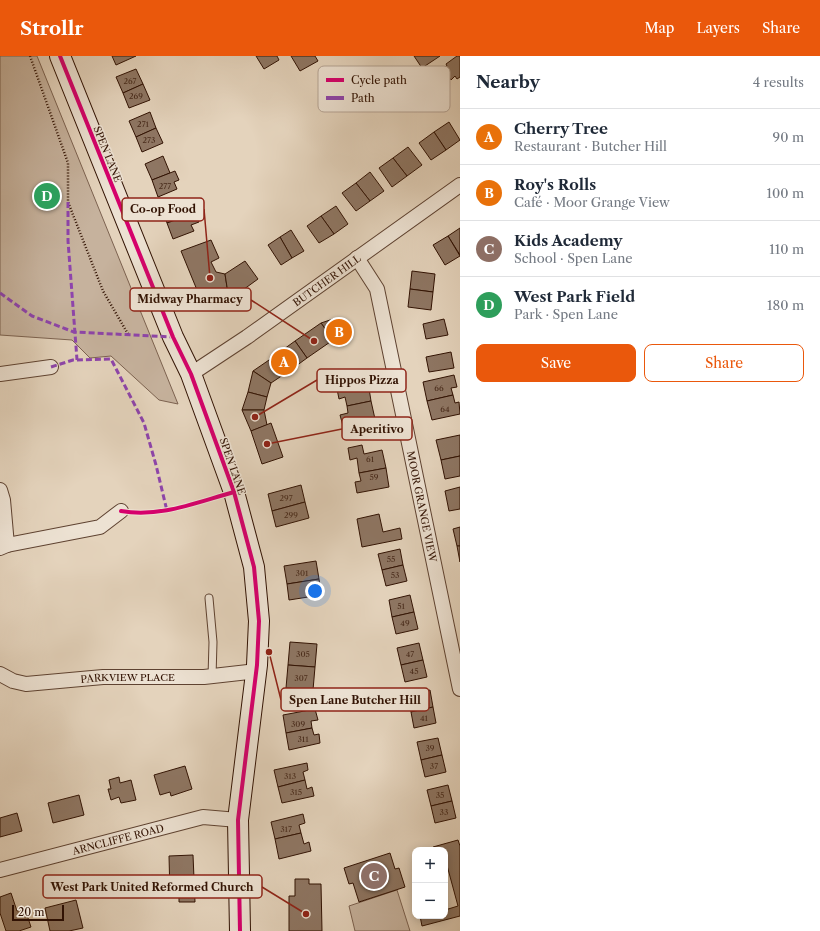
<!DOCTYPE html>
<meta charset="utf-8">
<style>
body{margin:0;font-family:"Libre Caslon Text",serif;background:#f2f2f3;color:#1f2937}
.controls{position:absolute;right:12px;bottom:12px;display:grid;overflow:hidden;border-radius:8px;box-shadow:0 2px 10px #0003}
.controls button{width:36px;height:36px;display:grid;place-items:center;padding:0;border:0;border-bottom:1px solid #e0e1e3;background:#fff;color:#1f2937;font:20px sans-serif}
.scale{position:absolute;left:12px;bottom:10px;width:52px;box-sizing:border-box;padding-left:4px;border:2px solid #311203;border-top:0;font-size:11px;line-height:14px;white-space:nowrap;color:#311203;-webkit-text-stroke:3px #ede2d3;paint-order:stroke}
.you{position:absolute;left:315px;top:535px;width:14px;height:14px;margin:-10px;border:3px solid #fff;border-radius:50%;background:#1a73e8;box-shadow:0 0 0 6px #1a73e833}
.badge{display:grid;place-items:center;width:26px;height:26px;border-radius:50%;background:#ea580c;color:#fff;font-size:13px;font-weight:700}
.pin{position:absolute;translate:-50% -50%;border:2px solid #fff;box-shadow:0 1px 4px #0006}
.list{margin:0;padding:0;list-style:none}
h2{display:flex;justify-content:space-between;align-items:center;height:52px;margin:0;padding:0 16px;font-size:17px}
h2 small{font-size:13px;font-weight:400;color:#747a83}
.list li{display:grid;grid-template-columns:26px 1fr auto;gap:12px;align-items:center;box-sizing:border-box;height:56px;padding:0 16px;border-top:1px solid #e0e1e3}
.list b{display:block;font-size:15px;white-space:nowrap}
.list p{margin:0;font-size:13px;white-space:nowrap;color:#747a83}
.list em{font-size:13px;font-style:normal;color:#747a83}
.actions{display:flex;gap:8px;padding:12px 16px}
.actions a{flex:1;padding:9px 0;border:1px solid #ea580c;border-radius:8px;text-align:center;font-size:14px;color:#ea580c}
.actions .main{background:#ea580c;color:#fff}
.map{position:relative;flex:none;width:460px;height:875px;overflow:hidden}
header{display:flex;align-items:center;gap:24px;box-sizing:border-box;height:56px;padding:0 20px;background:#ea580c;color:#fff}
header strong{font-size:19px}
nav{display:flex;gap:22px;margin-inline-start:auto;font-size:14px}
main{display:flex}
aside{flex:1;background:#fff}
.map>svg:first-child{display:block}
.green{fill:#c6b29d;stroke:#7c6250}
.building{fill:#8e7663;stroke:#311203}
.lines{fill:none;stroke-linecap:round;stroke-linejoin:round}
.lane-casing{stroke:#5e4231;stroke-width:9}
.street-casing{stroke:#5e4231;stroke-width:16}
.secondary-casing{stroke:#311203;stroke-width:22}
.path{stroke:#311203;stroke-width:2.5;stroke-dasharray:1 2;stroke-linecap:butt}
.lane{stroke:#ede2d3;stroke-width:7}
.street{stroke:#ede2d3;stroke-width:14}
.secondary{stroke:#ede2d3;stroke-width:20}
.quiet{stroke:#8e44ad;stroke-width:3;stroke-dasharray:6 3;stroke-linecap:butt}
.cycleway-casing{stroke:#ede2d3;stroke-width:6}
.cycleway{stroke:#d6006c;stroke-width:4}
.labels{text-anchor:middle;stroke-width:3;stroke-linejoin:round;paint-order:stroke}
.number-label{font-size:8px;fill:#482b1b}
.street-label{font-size:10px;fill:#311203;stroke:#ede2d3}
.key{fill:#ede2d3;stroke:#b5a495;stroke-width:1}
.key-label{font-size:11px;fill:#311203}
.leader{fill:none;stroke:#8f2418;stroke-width:1.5}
.callout-dot{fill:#8f2418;stroke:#ede2d3;stroke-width:1.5}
.callout{fill:#ede2d3;stroke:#8f2418;stroke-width:1.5}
.callout-label{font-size:11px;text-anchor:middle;font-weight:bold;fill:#311203}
</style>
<header>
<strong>Strollr</strong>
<nav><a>Map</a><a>Layers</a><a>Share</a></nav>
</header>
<main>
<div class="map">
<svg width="460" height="875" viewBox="0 0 460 875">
<rect width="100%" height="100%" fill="#e4d3bc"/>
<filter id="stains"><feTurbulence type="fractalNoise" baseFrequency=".005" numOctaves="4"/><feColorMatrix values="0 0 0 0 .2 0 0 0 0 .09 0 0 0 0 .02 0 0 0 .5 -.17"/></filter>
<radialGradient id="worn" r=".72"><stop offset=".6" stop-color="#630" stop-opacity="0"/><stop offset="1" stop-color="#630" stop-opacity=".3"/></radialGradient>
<g class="green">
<polygon points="0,0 37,0 178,348 159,344 111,300 90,302 72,284 0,279"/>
<polygon points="397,834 410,875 355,875 349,850"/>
</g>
<g class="building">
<polygon points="112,0 136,0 116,9"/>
<polygon points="256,0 277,0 279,4 264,13"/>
<polygon points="291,0 315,0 318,5 300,15"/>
<polygon points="414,0 440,0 422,12"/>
<polygon points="457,0 460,0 460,21 457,23 455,20 451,24 443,12 447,10 446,8"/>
<polygon points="136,13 143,28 123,37 116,21"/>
<polygon points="143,28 150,44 129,52 123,37"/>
<polygon points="150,56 156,72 136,81 129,65"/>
<polygon points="449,66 460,84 446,94 434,76"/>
<polygon points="156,72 163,87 142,96 136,81"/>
<polygon points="434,76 446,94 431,104 419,87"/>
<polygon points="408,91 422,109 407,120 393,102"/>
<polygon points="163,100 170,117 152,124 145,108"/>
<polygon points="393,102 407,120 392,131 379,112"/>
<polygon points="175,115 179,124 174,126 177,133 158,141 152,124"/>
<polygon points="370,116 384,135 370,145 356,127"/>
<polygon points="356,127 370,145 356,155 342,137"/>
<polygon points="180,143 186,159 167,167 161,151"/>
<polygon points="336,150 348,168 334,178 321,160"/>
<polygon points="195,157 199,166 191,169 194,175 173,183 167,167"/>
<polygon points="321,160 334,178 319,187 307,170"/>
<polygon points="460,172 460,199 448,180"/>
<polygon points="291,174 304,195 292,202 280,181"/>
<polygon points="448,180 460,200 445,209 433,189"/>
<polygon points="280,181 292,202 281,209 268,189"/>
<polygon points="211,184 219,202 211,206 216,216 225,218 229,244 197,234 181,195"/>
<polygon points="245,205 258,223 229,244 225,218"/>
<polygon points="412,215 435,218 433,236 410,233"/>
<polygon points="410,233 433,236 431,254 408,251"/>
<polygon points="333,263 342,264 349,271 351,281 333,284 321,267"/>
<polygon points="444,263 448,279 426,283 423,268"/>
<polygon points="321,267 333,284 307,302 295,285"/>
<polygon points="295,285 307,302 296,310 284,293"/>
<polygon points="284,293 296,310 283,319 272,302"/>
<polygon points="451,296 454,312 429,316 426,301"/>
<polygon points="272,302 283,319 271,327 253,315"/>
<polygon points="253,315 271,327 267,341 248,336"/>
<polygon points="454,319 457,331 451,332 453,339 427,345 423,326"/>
<polygon points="368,326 371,345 347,350 345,341 339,343 337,333"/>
<polygon points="248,336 267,341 264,354 242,354"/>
<polygon points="453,339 455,347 459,346 460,358 432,364 427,345"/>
<polygon points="371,345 375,363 343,370 340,359 348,357 347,350"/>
<polygon points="242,354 264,354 267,369 251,375"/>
<polygon points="271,367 283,401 262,408 251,375"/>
<polygon points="460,379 460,400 441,404 436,384"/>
<polygon points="362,389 364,398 382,394 386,412 359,417 357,402 350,404 348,392"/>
<polygon points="460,400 460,420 445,423 441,404"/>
<polygon points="386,412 389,431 357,437 355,426 361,425 359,417"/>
<polygon points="301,429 305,446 272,455 268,438"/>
<polygon points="460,431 460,453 449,455 445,435"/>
<polygon points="305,446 309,462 276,471 272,455"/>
<polygon points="379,458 383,476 400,472 402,483 362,491 357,463"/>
<polygon points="460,471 460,490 457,490 453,473"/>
<polygon points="457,490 460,490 460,506"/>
<polygon points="400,493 403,509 382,514 378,498"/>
<polygon points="316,505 319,523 287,528 284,510"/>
<polygon points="403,509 407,525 386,530 382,514"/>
<polygon points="319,523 321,539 289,544 287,528"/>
<polygon points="410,539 414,556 392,561 389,544"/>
<polygon points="414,556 418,573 396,578 392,561"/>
<polygon points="290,586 317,588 315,611 288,609"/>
<polygon points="419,587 423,604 401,609 397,592"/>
<polygon points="423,604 427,621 405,626 401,609"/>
<polygon points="288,609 315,611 313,634 286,632"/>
<polygon points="430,634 433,651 411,656 407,639"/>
<polygon points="433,651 436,667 414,672 411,656"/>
<polygon points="315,653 318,664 311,665 312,672 286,677 283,659"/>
<polygon points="312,672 314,679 319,678 320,687 289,694 286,677"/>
<polygon points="438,682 442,699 421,704 417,686"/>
<polygon points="442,699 446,716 425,721 421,704"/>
<polygon points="307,707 308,714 303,716 305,724 278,731 274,714"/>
<polygon points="185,710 192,733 171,740 170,736 160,739 154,719"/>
<polygon points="119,721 120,727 131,724 136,744 121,747 119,741 111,744 108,733 111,733 109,724"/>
<polygon points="305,724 307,733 312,731 314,740 282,747 278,731"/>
<polygon points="448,729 452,745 431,750 427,734"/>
<polygon points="79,739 84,759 53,767 48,747"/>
<polygon points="452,745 456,762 435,767 431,750"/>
<polygon points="17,757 22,775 0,781 0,762"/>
<polygon points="303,758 305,767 299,769 301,777 275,783 271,766"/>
<polygon points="301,777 304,788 309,786 311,795 279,803 275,783"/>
<polygon points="458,784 460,790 460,860 422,870 420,860 445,860 445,854 458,850 445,802 445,794 433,794 433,791"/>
<polygon points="390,797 395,813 399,812 405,831 359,846 353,827 349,828 344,812"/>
<polygon points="193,799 195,846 179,846 179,839 170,839 169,800"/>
<polygon points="295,823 309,823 309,828 321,828 322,875 289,875 289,840 295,840"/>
<polygon points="11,837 17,855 25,853 31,871 19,875 6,875 0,857 0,841"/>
<polygon points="76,844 83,872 69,875 50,875 45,852"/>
</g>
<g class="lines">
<defs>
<polyline id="lane" points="209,542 213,586 212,621"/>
<g id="street">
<path id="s1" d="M357 202 377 233 460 633"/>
<polyline points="0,318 51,311"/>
<path id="s2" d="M191 318 247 281 460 129"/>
<polyline points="0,434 3,444 7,489"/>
<polyline points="0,492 7,489 100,471 121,455"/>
<path id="s3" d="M0 618 13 625 26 628 103 621H204L257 615"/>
<path id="s4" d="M0 814 203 761 238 764"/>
</g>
<polyline id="secondary" points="60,0 173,281 191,318 234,436 254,511 259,565 257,609 238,764 240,875"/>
</defs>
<use href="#lane" class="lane-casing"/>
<use href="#street" class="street-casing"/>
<use href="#secondary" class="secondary-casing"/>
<polyline class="path" points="30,0 68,107 68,146 103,235 128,278"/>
<use href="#lane" class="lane"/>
<use href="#street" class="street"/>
<use href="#secondary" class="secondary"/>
<g class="quiet">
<polyline points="68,146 68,185 77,304"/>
<polyline points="0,237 32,260 74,276 173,281"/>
<polyline points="51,311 73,304 111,303 144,367 156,409 167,455"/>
</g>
<defs>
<g id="cycleway">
<polyline points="60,0 173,281 191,318 234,436 254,511 259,565 257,609 238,764 240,875"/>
<path d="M121 455C160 462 197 446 234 436"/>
</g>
</defs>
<use href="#cycleway" class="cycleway-casing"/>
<use href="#cycleway" class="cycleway"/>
</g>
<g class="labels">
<g class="number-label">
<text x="130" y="28">267</text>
<text x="136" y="43">269</text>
<text x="143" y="71">271</text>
<text x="149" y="87">273</text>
<text x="165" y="133">277</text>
<text x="439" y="335">66</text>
<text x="445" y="356">64</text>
<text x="370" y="406">61</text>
<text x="374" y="424">59</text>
<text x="286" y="445">297</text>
<text x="291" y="462">299</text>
<text x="391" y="506">55</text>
<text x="302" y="520">301</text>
<text x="395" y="522">53</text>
<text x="401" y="553">51</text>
<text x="405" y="570">49</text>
<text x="303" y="601">305</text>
<text x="410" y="601">47</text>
<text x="414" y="618">45</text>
<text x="301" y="625">307</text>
<text x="424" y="665">41</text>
<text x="298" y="671">309</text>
<text x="303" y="686">311</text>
<text x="430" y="695">39</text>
<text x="434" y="713">37</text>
<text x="290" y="723">313</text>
<text x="296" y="739">315</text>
<text x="440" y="742">35</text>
<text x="444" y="759">33</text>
<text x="286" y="776">317</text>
</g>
<g class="street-label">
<text transform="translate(108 98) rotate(68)" y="4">SPEN LANE</text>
<text dy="4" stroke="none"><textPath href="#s2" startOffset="165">BUTCHER HILL</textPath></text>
<text transform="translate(233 410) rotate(71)" y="4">SPEN LANE</text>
<text dy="4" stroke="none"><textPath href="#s1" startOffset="259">MOOR GRANGE VIEW</textPath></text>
<text dy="4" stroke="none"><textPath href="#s3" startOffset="130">PARKVIEW PLACE</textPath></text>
<text dy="4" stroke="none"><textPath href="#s4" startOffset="122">ARNCLIFFE ROAD</textPath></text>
</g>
</g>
<rect x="318" y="10" width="132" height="46" rx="6" class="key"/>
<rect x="326" y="22" width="18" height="4" fill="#d6006c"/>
<rect x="326" y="40" width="18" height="4" fill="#8e44ad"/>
<g class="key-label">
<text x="351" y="28">Cycle path</text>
<text x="351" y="46">Path</text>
</g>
<path class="leader" d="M210 222L204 153M314 285L251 244M255 361L317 324M267 388L342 373M269 596L281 644M306 858L262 831"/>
<g class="callout-dot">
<circle cx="210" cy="222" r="4"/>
<circle cx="314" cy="285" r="4"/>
<circle cx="255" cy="361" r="4"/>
<circle cx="267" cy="388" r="4"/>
<circle cx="269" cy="596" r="4"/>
<circle cx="306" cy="858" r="4"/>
</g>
<g class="callout">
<rect x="122" y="142" width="82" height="23" rx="4"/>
<rect x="130" y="232" width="121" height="23" rx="4"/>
<rect x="317" y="313" width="89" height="23" rx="4"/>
<rect x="342" y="361" width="70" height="23" rx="4"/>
<rect x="281" y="632" width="148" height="23" rx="4"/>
<rect x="43" y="819" width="219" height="23" rx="4"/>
</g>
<g class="callout-label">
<text x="163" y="157">Co-op Food</text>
<text x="190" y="247">Midway Pharmacy</text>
<text x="362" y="328">Hippos Pizza</text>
<text x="377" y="377">Aperitivo</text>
<text x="355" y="648">Spen Lane Butcher Hill</text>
<text x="152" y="835">West Park United Reformed Church</text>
</g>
<rect width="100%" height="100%" filter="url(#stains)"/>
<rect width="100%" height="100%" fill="url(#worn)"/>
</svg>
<div class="controls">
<button>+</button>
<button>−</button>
</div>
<div class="scale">20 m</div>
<div class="you"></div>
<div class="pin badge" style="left:284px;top:306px;background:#e8710a">A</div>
<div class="pin badge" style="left:339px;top:276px;background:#e8710a">B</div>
<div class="pin badge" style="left:374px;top:820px;background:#8d6e63">C</div>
<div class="pin badge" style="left:47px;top:140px;background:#2e9e5b">D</div>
</div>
<aside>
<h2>Nearby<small>4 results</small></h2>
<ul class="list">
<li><span class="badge" style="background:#e8710a">A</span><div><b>Cherry Tree</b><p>Restaurant · Butcher Hill</p></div><em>90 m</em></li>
<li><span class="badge" style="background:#e8710a">B</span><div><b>Roy's Rolls</b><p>Café · Moor Grange View</p></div><em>100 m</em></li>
<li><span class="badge" style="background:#8d6e63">C</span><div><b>Kids Academy</b><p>School · Spen Lane</p></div><em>110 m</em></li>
<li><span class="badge" style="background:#2e9e5b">D</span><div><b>West Park Field</b><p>Park · Spen Lane</p></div><em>180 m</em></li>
</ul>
<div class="actions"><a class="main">Save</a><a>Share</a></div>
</aside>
</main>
